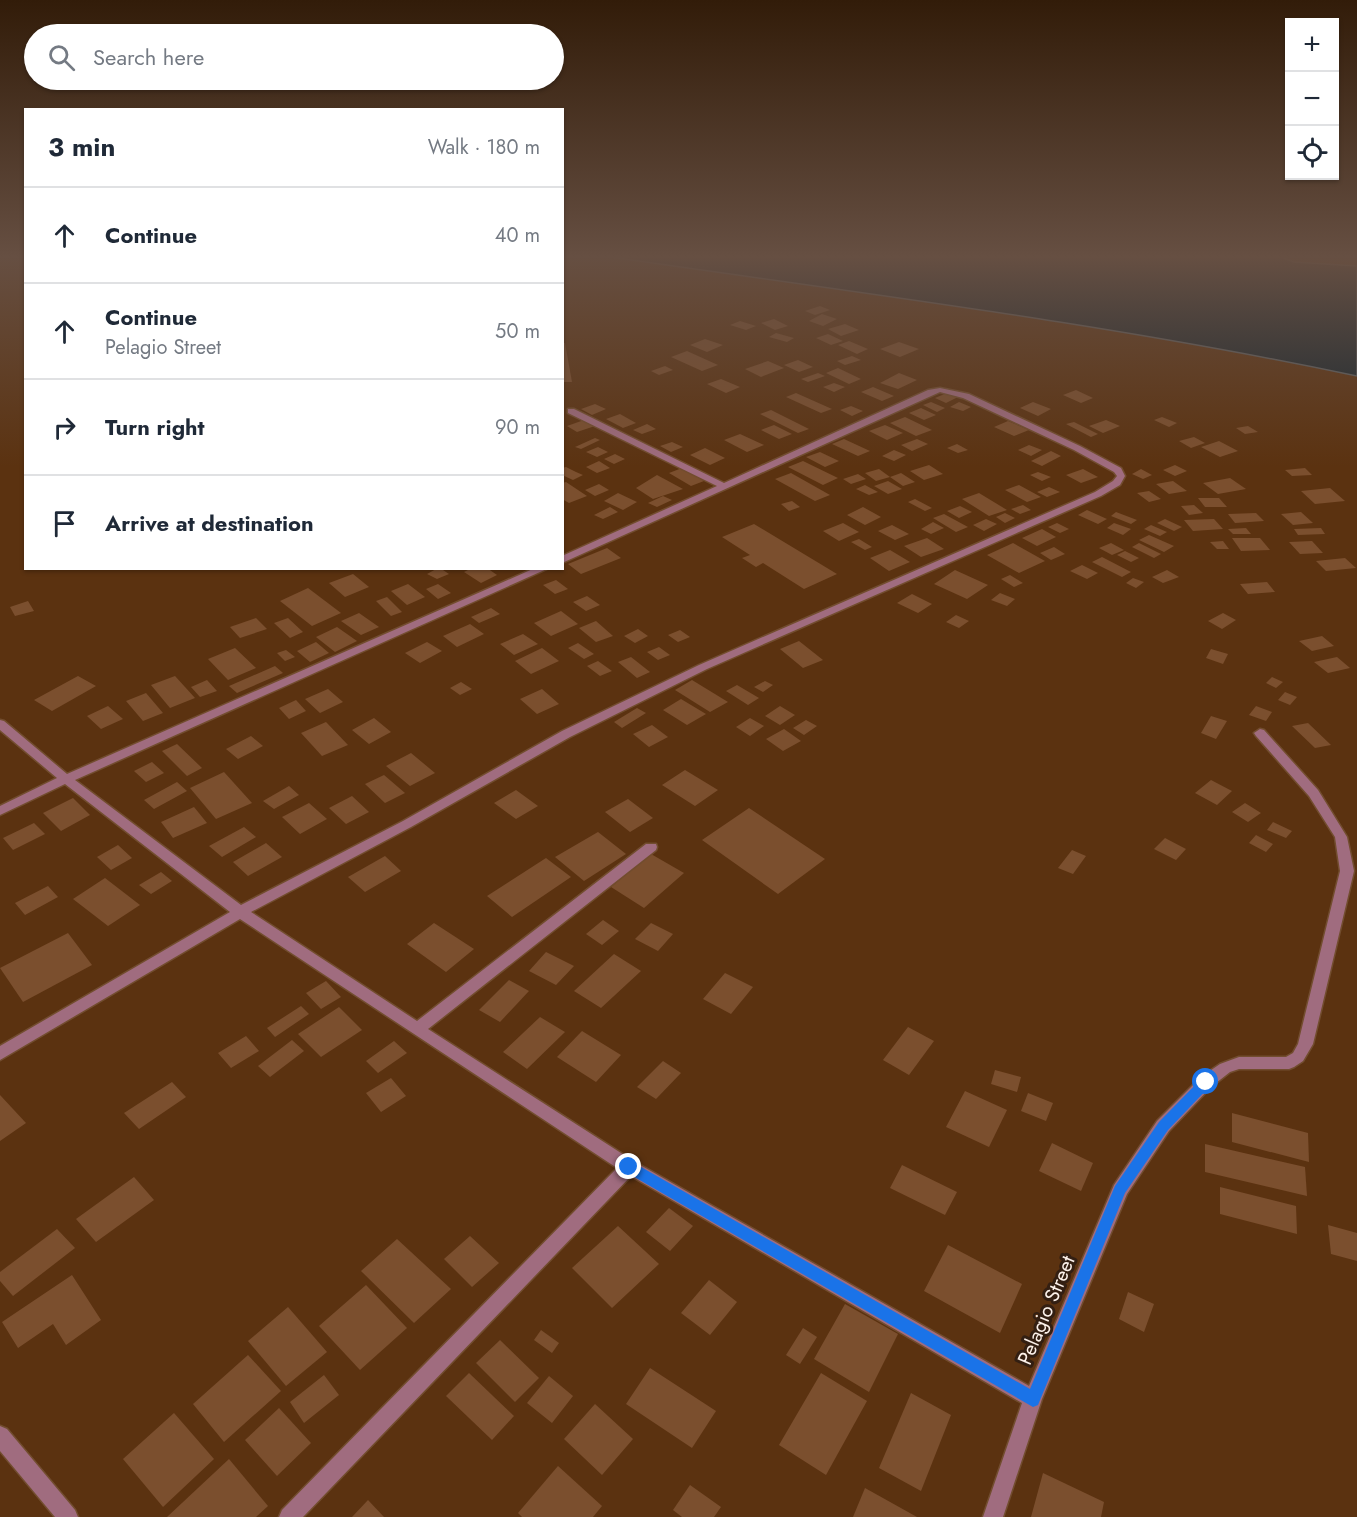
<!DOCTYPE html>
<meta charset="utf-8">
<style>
body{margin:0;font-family:Jost,sans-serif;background:#f6f6f7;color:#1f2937}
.controls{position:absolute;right:18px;top:18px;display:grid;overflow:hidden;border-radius:0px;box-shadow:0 2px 4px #0004}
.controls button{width:54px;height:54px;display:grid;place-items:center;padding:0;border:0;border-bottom:2px solid #e0e1e3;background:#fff;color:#1f2937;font:30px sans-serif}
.stop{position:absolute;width:18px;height:18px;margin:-14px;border:4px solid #1a73e8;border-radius:50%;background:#fff}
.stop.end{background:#1a73e8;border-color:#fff;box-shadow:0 2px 6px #0008}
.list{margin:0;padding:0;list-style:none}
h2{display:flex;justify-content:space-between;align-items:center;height:78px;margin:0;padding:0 24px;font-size:26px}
h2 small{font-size:20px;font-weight:400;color:#747a83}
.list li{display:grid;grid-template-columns:39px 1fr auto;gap:18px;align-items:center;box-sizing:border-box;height:96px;padding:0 24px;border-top:2px solid #e0e1e3}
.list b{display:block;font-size:22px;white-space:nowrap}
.list p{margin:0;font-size:20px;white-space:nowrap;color:#747a83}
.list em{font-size:20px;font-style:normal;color:#747a83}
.icon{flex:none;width:33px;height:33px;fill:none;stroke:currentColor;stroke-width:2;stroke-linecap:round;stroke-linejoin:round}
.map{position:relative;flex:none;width:1357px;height:1517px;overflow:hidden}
.search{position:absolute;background:#fff;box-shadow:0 2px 4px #0004;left:24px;top:24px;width:540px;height:66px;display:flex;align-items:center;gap:15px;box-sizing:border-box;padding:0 21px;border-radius:33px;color:#747a83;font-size:22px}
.panel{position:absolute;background:#fff;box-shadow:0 2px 4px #0004;left:24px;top:108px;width:540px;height:462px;border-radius:0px}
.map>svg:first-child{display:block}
.water{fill:#122530;stroke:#586268;stroke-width:1.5}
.building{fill:#7b4f2e}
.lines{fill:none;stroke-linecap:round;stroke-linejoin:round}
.street-casing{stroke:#724d2f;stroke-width:3}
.street{fill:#a06c7f;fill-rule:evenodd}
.route{fill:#1a73e8}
.labels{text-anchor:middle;stroke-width:6;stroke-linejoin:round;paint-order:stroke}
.near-street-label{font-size:20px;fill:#fcf1ea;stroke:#331f12}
</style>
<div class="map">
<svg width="1357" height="1517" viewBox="0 0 1357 1517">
<rect width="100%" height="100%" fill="#5b3210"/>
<path class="water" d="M597 255H1275L1294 262 1357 266V376C1106 323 851 292 597 255Z"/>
<g class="building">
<polygon points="820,306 830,310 815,315 805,311"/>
<polygon points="822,314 837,319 823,326 809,321"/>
<polygon points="774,319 788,326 775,330 761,323"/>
<polygon points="740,321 756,326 746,330 730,325"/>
<polygon points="845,324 859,330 841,336 828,329"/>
<polygon points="776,333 794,338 787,342 769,337"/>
<polygon points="828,334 843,341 831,345 816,338"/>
<polygon points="705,339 723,345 707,352 690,345"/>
<polygon points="849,341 868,349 857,354 838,345"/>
<polygon points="899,342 919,349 900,357 880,349"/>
<polygon points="562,343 565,343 572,382 562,382"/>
<polygon points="687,351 718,365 702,371 671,357"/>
<polygon points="852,356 861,360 845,365 837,361"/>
<polygon points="798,360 813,367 799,372 784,365"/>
<polygon points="768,361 784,368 761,377 745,369"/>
<polygon points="665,366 673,370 659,375 651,371"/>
<polygon points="838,368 861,379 849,384 826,373"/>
<polygon points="818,373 825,376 808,382 801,379"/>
<polygon points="899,373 917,380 898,389 880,383"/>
<polygon points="721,379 740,387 726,393 707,384"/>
<polygon points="834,383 845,387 834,392 823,387"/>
<polygon points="873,387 894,396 882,401 861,392"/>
<polygon points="1076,390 1093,398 1081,403 1063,395"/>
<polygon points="796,393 832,409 821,413 786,397"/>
<polygon points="947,393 958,397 946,403 935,398"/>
<polygon points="931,402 945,408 937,412 923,405"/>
<polygon points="959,402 971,407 963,411 950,407"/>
<polygon points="1033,402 1051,409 1038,416 1020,408"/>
<polygon points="595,404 606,409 592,415 581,409"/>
<polygon points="851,406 863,411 852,416 840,410"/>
<polygon points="921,408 936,415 924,420 909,413"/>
<polygon points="771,410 809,429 798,433 760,414"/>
<polygon points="620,414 636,423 623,428 606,419"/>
<polygon points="905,417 932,430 916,436 890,423"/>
<polygon points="1162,417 1177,423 1169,427 1154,420"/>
<polygon points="584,420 595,426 577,432 567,426"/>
<polygon points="1106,420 1120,426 1103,433 1089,426"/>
<polygon points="1008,421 1029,430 1014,436 994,427"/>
<polygon points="1074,422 1098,434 1091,437 1066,424"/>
<polygon points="647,424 656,429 642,434 633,430"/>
<polygon points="774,425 792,434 779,439 761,430"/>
<polygon points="885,425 903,433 887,440 869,431"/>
<polygon points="1248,426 1258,432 1245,434 1236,428"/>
<polygon points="740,434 764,445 747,452 724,440"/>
<polygon points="1194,437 1205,443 1191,448 1179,441"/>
<polygon points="595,438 600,440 581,449 575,447"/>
<polygon points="844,439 870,451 858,456 832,444"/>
<polygon points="917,439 928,444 912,451 901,445"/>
<polygon points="1219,441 1238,451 1220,457 1201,447"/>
<polygon points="672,442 683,447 671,452 660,446"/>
<polygon points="957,444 968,450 958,453 947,448"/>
<polygon points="1029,445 1042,450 1031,456 1018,450"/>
<polygon points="598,447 608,452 597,457 586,452"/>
<polygon points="705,448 725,458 710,465 690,455"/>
<polygon points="894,450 906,455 894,461 882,456"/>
<polygon points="1051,451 1061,456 1042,466 1031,461"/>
<polygon points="820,452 839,461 825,467 806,457"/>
<polygon points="615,454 625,459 614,464 604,459"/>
<polygon points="599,461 610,468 597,473 586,467"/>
<polygon points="803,461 838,478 823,485 788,467"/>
<polygon points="929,465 943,474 924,480 910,471"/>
<polygon points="1175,465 1187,471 1175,476 1163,470"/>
<polygon points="566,467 576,472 583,475 573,480 562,475 562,468"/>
<polygon points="682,468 704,481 691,486 669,473"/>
<polygon points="1305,468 1312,475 1292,476 1285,470"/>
<polygon points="879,469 890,477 876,481 865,473"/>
<polygon points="1083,469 1098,477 1081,483 1066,475"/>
<polygon points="1141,469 1152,475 1143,479 1132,474"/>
<polygon points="1038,472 1051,477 1042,481 1030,475"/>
<polygon points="791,473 830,495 815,501 775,479"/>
<polygon points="901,473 915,482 903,486 890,477"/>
<polygon points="858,474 866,479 851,484 843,479"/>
<polygon points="657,475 683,489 653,499 636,488"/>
<polygon points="1230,478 1246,489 1218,494 1203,483"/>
<polygon points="888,481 902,489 888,494 874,486"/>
<polygon points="1173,481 1187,491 1169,494 1156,484"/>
<polygon points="566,482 587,496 569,503 562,499 562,483"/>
<polygon points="599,484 609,490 595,496 585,490"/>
<polygon points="865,485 878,492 869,495 856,489"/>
<polygon points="1019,485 1041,497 1027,502 1005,490"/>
<polygon points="1049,487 1060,492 1047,497 1037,492"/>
<polygon points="1330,488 1345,501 1315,504 1301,491"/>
<polygon points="1149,491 1161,499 1149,502 1137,493"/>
<polygon points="618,493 637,502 623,510 604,501"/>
<polygon points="979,493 1007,510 989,516 962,499"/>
<polygon points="663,496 672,500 657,507 648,503"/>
<polygon points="1198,498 1219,498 1227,507 1205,507"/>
<polygon points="915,499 932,508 925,511 908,502"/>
<polygon points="792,501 800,507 789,511 781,504"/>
<polygon points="1023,505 1031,510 1020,514 1011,509"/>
<polygon points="1194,505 1203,513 1189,515 1181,506"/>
<polygon points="960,506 972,512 959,518 947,511"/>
<polygon points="610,507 618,512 603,519 594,515"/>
<polygon points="863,507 881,517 865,525 847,515"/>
<polygon points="1087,510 1107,519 1098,524 1078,515"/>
<polygon points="1116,512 1137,520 1131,524 1111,516"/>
<polygon points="1301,512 1313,523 1293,525 1281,514"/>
<polygon points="1005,513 1015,518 1005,523 996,517"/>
<polygon points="1256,513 1264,521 1235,523 1228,514"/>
<polygon points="944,514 968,527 956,532 933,518"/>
<polygon points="986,519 997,524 984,531 973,525"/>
<polygon points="1165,519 1182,527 1174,531 1157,523"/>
<polygon points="1214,519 1223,529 1193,531 1184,520"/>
<polygon points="933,522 944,528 931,534 921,529"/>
<polygon points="843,523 859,532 839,541 823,531"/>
<polygon points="1057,523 1069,529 1060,533 1048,527"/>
<polygon points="1114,523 1131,529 1123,535 1107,528"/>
<polygon points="754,524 837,574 804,589 763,563 756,567 742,558 750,555 722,537"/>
<polygon points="892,525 909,534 895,540 878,531"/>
<polygon points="1151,525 1167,532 1160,536 1144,529"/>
<polygon points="1246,528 1251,534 1233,534 1228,529"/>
<polygon points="1321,528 1325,534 1298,535 1294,529"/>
<polygon points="1042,529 1056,537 1037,546 1022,538"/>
<polygon points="1149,535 1174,546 1164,552 1139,540"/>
<polygon points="927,538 944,549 921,557 904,546"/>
<polygon points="1232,538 1260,538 1270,550 1241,551"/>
<polygon points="859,539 872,547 865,550 851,542"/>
<polygon points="1223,541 1229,549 1217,549 1210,542"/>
<polygon points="1312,541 1323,553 1300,554 1289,542"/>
<polygon points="1013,543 1045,561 1019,573 987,555"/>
<polygon points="1111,543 1124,550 1112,555 1099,548"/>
<polygon points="1139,543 1161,554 1154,558 1132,547"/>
<polygon points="1054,547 1065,554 1051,560 1040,553"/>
<polygon points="607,548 621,558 581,574 568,564"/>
<polygon points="890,550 910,562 889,571 870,558"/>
<polygon points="1125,551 1139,558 1131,562 1117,555"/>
<polygon points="1102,557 1131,572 1122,577 1092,562"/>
<polygon points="1345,558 1356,568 1326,571 1316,561"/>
<polygon points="1082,565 1098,573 1087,579 1070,571"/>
<polygon points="438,568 440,568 449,574 437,579 427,574"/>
<polygon points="472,568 487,568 497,575 481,583 464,572"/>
<polygon points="955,570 988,585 967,599 934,584"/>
<polygon points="1167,570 1179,577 1163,583 1152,577"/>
<polygon points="353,574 369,587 345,597 329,583"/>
<polygon points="1010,575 1023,583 1014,587 1001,579"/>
<polygon points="1133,578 1144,582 1136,588 1126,583"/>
<polygon points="556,580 568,589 555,594 543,585"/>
<polygon points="1267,582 1275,592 1248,594 1240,584"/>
<polygon points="408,584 425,597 407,605 391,591"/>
<polygon points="438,584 451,593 438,599 426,589"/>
<polygon points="308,588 341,613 312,626 280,601"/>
<polygon points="1000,593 1015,599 1007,606 991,600"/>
<polygon points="912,594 932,604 918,613 897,603"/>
<polygon points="587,596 600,605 586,611 573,602"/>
<polygon points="387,597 402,612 391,616 376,601"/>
<polygon points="28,601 34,611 15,616 10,607"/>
<polygon points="491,608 500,614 479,623 471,617"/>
<polygon points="561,611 578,624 551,636 534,623"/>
<polygon points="359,613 379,627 361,635 341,621"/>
<polygon points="1223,613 1236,620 1222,629 1208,621"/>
<polygon points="956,615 969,621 959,628 946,622"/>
<polygon points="256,618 267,629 240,638 230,627"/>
<polygon points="288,618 303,632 290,638 274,623"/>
<polygon points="596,621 613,636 596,642 579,628"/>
<polygon points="470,624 484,634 457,647 443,636"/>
<polygon points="337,627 357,641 335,652 316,637"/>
<polygon points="638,629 648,636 635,643 624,636"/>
<polygon points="680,630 690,637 678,642 668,635"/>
<polygon points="523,634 538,644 514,655 500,644"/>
<polygon points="1322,636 1334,646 1312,651 1299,641"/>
<polygon points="799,641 823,660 803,668 780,649"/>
<polygon points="316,642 329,653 310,662 297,651"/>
<polygon points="427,642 442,651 420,663 405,653"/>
<polygon points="578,643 594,654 584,659 568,648"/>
<polygon points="659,647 670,655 658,660 647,652"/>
<polygon points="235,648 256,668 228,680 208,659"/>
<polygon points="542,648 559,661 531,674 515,661"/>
<polygon points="1211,649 1228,654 1223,664 1206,658"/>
<polygon points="286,650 295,657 285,661 277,653"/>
<polygon points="631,657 650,672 637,678 618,662"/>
<polygon points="1337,657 1350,668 1328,673 1314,662"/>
<polygon points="598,661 612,671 600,676 587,666"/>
<polygon points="275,666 283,673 237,693 229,686"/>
<polygon points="78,676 96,686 52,711 34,700"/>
<polygon points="175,676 195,698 170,708 151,685"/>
<polygon points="1272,677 1283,682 1276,688 1266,683"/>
<polygon points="207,680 217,691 200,697 191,687"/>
<polygon points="692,680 728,702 710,712 675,690"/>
<polygon points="765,681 773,685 763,692 754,687"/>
<polygon points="461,682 472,689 460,695 450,688"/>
<polygon points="737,685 759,698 748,705 726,691"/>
<polygon points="328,689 343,702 320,713 305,699"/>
<polygon points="542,689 559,704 537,714 520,699"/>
<polygon points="1285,692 1297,697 1290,705 1278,700"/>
<polygon points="146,693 163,713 143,721 126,701"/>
<polygon points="681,699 706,714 687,725 663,710"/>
<polygon points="296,700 306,711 289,719 279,708"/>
<polygon points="108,706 123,719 101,729 87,716"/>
<polygon points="780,706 795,715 780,725 765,716"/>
<polygon points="1256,706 1272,712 1266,721 1249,715"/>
<polygon points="637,708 646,713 622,728 614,722"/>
<polygon points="1211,716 1227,721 1216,739 1201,733"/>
<polygon points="374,718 391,732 369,744 352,730"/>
<polygon points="750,718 764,726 750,736 736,727"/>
<polygon points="806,720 817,726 804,735 793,728"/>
<polygon points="326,722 348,745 322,756 301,733"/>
<polygon points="1308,723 1331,745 1315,748 1292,726"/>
<polygon points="652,725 668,737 649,747 633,734"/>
<polygon points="784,729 801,741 783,751 766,739"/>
<polygon points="251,736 263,746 238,759 226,749"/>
<polygon points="177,744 202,768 187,776 162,751"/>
<polygon points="411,753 435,773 410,786 386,766"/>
<polygon points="152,762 164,773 146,782 134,771"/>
<polygon points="685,770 718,790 695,806 662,785"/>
<polygon points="224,772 252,803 216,819 190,788"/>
<polygon points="384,775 405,793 385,803 365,784"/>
<polygon points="1211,780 1232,791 1217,805 1195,793"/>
<polygon points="177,782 187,791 154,809 144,800"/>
<polygon points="289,786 299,795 274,809 263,801"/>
<polygon points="516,790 538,806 516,819 494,803"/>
<polygon points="352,796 369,812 346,824 329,808"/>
<polygon points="73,798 90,815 61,831 43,813"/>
<polygon points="628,799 653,818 630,832 605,812"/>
<polygon points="309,803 327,819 300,834 282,817"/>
<polygon points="1245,803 1261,813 1248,822 1232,812"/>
<polygon points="194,807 207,823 173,838 161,822"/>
<polygon points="749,808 825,859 778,894 702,840"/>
<polygon points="1273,822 1292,831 1286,838 1267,830"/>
<polygon points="34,823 45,834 13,850 3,838"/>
<polygon points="244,827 256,837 222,857 209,846"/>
<polygon points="598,832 626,854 584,881 555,857"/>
<polygon points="1256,835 1273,844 1266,852 1249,843"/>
<polygon points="1165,838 1186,849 1176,860 1154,849"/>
<polygon points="266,843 282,857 248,876 233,862"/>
<polygon points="118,845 132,858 111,870 97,857"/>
<polygon points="1072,850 1086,856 1073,874 1058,868"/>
<polygon points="651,854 684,873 644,908 611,887"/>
<polygon points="385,856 401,871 365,892 348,877"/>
<polygon points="546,858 571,877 512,917 487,896"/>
<polygon points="161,872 172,881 151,894 139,885"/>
<polygon points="105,878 140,905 108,926 73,899"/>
<polygon points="48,886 58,897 25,915 15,903"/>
<polygon points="603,920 619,931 602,945 586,934"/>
<polygon points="434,923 474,949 446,972 407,944"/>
<polygon points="651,923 673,934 658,951 635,939"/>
<polygon points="68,933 92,965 23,1002 0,968"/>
<polygon points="546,952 574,966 556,985 529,971"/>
<polygon points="614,954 641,971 601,1008 574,991"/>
<polygon points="725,973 753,987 731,1014 703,999"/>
<polygon points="509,980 529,991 500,1022 479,1010"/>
<polygon points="326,981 341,997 321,1009 306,993"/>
<polygon points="301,1006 309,1014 275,1037 267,1028"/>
<polygon points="339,1007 362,1030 321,1057 298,1034"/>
<polygon points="540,1017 565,1032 527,1069 503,1052"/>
<polygon points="908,1027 934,1041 909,1075 883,1060"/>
<polygon points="582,1031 621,1055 596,1082 557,1057"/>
<polygon points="246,1036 259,1051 231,1068 218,1053"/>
<polygon points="292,1040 304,1051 270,1077 258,1066"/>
<polygon points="394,1041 407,1053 378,1073 366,1061"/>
<polygon points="663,1061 681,1073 656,1099 637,1087"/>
<polygon points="995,1070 1021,1077 1017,1092 991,1084"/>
<polygon points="391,1078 406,1096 381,1112 366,1093"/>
<polygon points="172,1082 186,1097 139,1129 124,1113"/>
<polygon points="965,1091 1007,1110 989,1147 946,1127"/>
<polygon points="1028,1093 1053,1103 1046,1121 1021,1111"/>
<polygon points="0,1095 26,1123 0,1141"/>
<polygon points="1232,1113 1308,1133 1309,1162 1232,1142"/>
<polygon points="1052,1143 1093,1163 1081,1191 1039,1171"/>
<polygon points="1205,1144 1305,1167 1307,1196 1205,1172"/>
<polygon points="902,1165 957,1192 945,1215 890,1188"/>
<polygon points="134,1177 154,1200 96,1242 76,1219"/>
<polygon points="1220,1187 1296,1206 1297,1234 1220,1214"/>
<polygon points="669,1208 693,1226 670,1251 646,1232"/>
<polygon points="1328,1225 1357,1233 1357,1261 1331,1254"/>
<polygon points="618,1226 659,1264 612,1308 572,1268"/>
<polygon points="57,1229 75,1248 13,1296 0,1281 0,1272"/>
<polygon points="470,1236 499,1263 472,1287 444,1259"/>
<polygon points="397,1239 451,1289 414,1323 361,1271"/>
<polygon points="948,1245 1022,1284 1000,1333 924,1291"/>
<polygon points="72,1275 101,1320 66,1345 53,1324 18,1348 2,1322"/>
<polygon points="709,1280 737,1302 710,1335 681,1313"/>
<polygon points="366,1285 407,1328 360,1370 319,1326"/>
<polygon points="1128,1292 1154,1304 1144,1332 1119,1319"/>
<polygon points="845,1304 898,1334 869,1392 814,1359"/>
<polygon points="288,1307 327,1352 286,1386 248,1341"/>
<polygon points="803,1328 817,1337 800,1364 786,1355"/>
<polygon points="541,1330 559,1343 552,1353 534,1340"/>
<polygon points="500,1340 539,1378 515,1402 476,1363"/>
<polygon points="248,1355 281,1391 224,1442 193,1404"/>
<polygon points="650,1368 716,1411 692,1448 626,1404"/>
<polygon points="469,1373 514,1416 492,1440 446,1396"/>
<polygon points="821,1373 867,1401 826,1475 779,1445"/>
<polygon points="324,1375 339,1395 304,1423 290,1402"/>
<polygon points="549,1376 573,1396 552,1423 527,1403"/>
<polygon points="911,1393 951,1415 921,1491 879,1468"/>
<polygon points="595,1404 633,1439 602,1475 564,1439"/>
<polygon points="279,1408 311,1443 277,1476 245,1440"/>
<polygon points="174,1413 214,1459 163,1507 123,1459"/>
<polygon points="229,1459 268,1506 256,1517 167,1517"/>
<polygon points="558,1466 602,1506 593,1517 522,1517 518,1513"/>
<polygon points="1043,1473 1104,1502 1101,1517 1031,1517"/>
<polygon points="690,1485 721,1507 714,1517 682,1517 673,1510"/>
<polygon points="865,1488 917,1517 853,1517"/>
<polygon points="368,1500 384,1517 352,1517"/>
</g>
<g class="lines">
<defs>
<g id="street">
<polygon points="940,388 969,394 1080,446 1121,468 1125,476 1120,485 1101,496 707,669 570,737 411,827 251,912 417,1021 646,844 656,844 657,847 656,850 428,1029 635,1162 1029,1386 1114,1185 1157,1121 1201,1077 1220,1064 1239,1057 1286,1057 1293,1053 1298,1044 1340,871 1335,837 1309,796 1256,736 1254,733 1260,729 1264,730 1318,790 1347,837 1354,871 1313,1044 1303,1061 1294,1067 1289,1069 1239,1069 1230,1072 1211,1087 1169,1131 1127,1194 1042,1399 1003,1517 983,1517 1022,1403 631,1176 303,1517 279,1517 282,1510 617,1168 240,919 0,1060 0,1046 230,912 65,784 0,815 0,806 57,778 0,730 0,720 4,721 67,774 535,568 549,568 75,780 241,905 403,821 562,731 699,665 1095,492 1113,481 1117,476 1114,472 1074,450 963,398 940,392 562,563 562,556 717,486 568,413 568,409 574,409 724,483 928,390"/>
<polygon points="0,1426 7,1429 75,1510 78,1517 55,1517 0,1451"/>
</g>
</defs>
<use href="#street" class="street-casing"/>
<use href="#street" class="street"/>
</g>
<linearGradient id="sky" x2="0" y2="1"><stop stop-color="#321c09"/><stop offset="0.55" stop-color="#664f42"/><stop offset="1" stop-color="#664f42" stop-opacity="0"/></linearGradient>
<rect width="1357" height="467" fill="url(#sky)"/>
<polygon class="route" points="1206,1076 1211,1078 1213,1082 1211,1085 1168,1130 1125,1193 1038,1405 1033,1407 624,1171 622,1167 624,1163 634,1163 1030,1389 1115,1186 1159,1122 1202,1078"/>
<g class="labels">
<g class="near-street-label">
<text transform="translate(1046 1310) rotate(-67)" y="7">Pelagio Street</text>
</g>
</g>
</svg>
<div class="controls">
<button>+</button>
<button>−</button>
<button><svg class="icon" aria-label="locate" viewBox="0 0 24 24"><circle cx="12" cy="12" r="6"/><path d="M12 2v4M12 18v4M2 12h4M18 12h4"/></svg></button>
</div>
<div class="stop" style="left:1206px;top:1082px"></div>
<div class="stop end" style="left:629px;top:1167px"></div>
<div class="search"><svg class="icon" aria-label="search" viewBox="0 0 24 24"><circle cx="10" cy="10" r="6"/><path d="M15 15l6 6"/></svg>Search here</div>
<section class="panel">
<h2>3 min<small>Walk · 180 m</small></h2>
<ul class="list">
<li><svg class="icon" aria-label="ahead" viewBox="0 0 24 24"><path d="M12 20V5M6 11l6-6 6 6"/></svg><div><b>Continue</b></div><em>40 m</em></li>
<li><svg class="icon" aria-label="ahead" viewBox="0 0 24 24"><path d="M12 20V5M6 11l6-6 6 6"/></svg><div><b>Continue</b><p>Pelagio Street</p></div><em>50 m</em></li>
<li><svg class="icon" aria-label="right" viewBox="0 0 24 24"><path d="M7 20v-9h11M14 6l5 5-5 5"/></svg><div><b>Turn right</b></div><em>90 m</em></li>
<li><svg class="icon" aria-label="arrive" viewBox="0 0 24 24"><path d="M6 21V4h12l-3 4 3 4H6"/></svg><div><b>Arrive at destination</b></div></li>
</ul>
</section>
</div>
